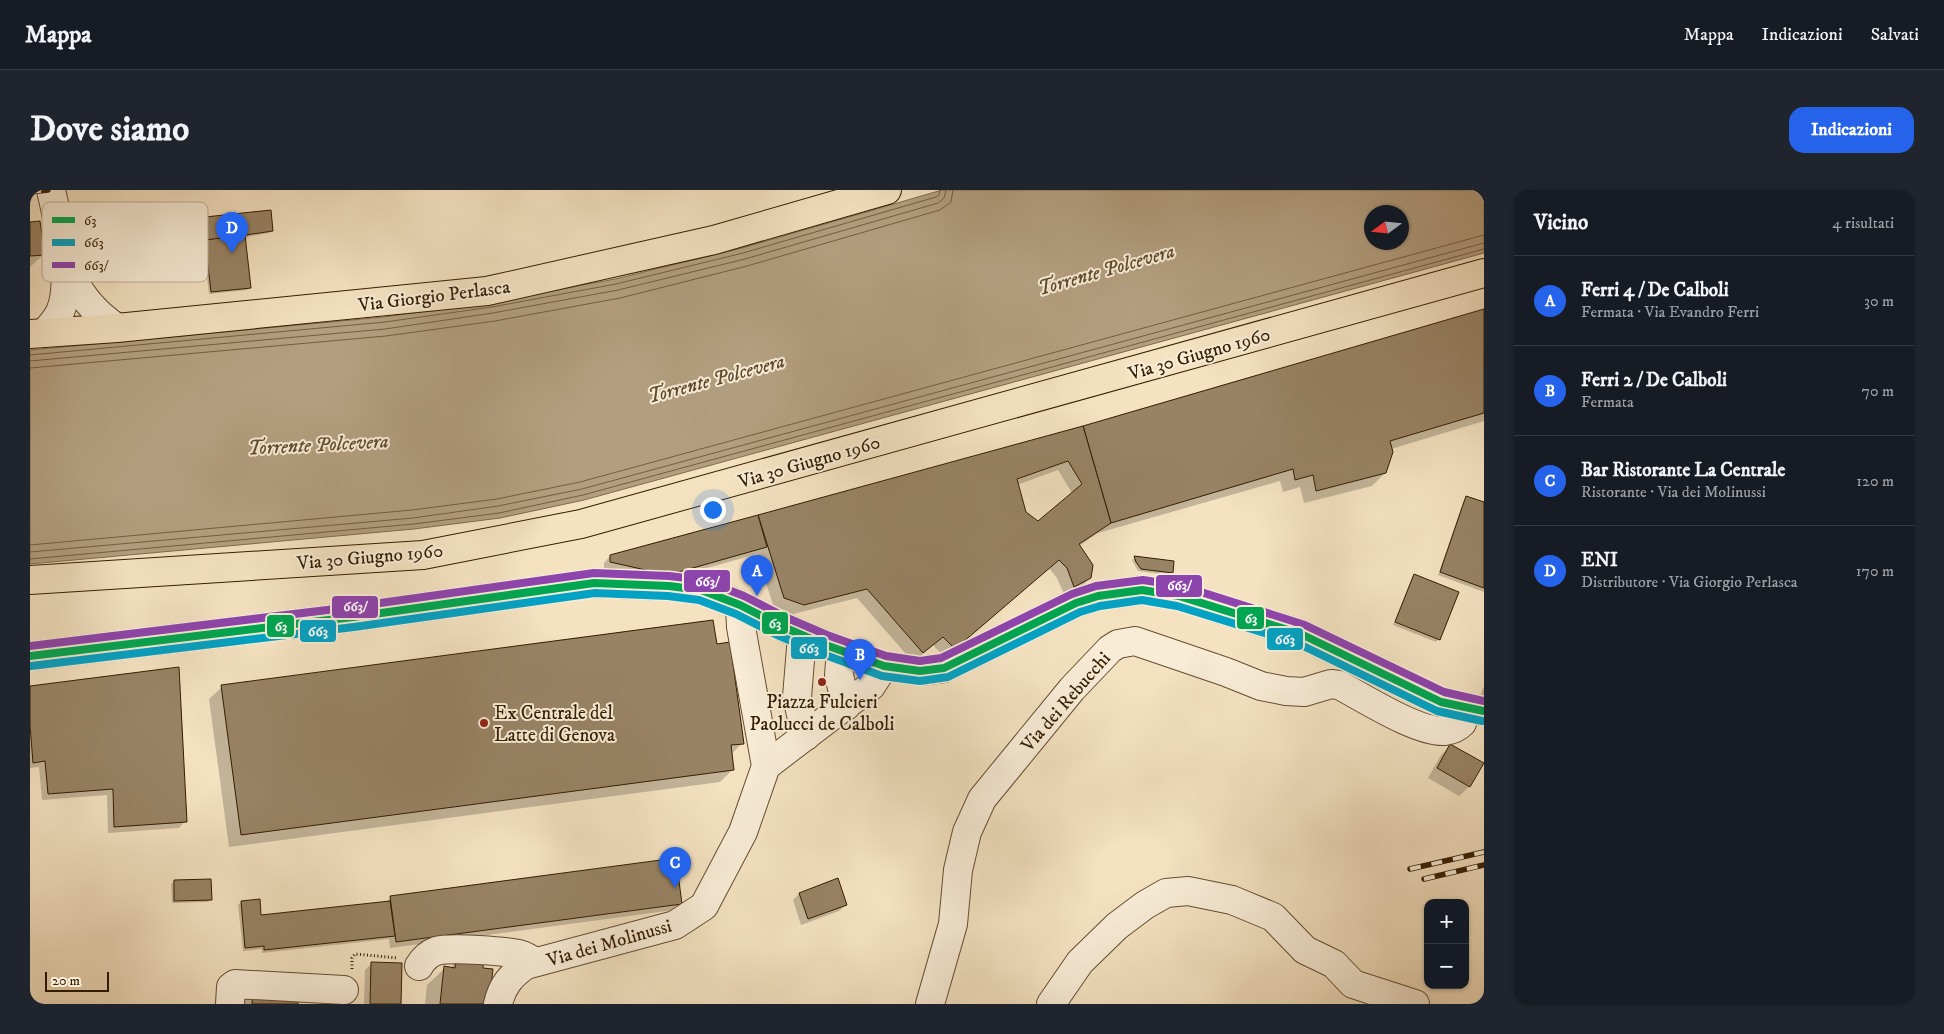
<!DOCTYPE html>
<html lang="it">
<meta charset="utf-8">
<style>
body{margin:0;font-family:"IM FELL DW Pica",serif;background:#20242c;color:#f1f3f6}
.controls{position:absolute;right:15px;bottom:15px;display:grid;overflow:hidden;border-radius:10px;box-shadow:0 1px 4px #0004}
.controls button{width:45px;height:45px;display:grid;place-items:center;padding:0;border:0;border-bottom:1px solid #363941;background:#171b24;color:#f1f3f6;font:25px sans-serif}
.compass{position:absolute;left:1334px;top:15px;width:45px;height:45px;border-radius:50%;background:#171b24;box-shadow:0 1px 4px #0004;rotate:255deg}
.scale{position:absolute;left:15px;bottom:12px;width:64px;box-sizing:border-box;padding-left:5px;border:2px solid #341d01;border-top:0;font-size:14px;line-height:18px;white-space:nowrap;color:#341d01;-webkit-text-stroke:4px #f8ecd7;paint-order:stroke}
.you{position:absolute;left:682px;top:319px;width:18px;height:18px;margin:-12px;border:4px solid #fff;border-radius:50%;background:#1a73e8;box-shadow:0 0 0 8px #1a73e833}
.badge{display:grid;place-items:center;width:32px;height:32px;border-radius:50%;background:#2563eb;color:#fff;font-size:16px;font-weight:700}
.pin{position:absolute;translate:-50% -41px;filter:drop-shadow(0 1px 2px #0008)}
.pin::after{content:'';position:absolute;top:26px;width:18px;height:15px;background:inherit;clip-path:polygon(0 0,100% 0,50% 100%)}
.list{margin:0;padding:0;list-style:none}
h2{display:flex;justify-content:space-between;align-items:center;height:65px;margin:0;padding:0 20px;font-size:21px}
h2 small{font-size:16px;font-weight:400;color:#9ea1a6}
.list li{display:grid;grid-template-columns:32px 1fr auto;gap:15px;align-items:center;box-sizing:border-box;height:90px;padding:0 20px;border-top:1px solid #363941}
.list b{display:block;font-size:19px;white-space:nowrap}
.list p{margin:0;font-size:16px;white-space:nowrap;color:#9ea1a6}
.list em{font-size:16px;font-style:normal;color:#9ea1a6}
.map{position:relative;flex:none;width:1454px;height:814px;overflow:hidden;border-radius:15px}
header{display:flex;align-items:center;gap:30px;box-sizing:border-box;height:70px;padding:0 25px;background:#171b24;border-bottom:1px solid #363941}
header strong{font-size:24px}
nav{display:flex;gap:28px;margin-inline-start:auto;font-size:18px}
.intro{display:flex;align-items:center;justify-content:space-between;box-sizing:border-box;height:120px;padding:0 30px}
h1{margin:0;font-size:35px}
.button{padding:12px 22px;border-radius:15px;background:#2563eb;color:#fff;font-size:18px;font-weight:700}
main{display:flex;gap:30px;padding:0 30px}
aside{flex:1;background:#171b24;border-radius:15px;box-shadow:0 1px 4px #0004}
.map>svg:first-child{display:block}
.water{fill:#b39f80;stroke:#806b4d;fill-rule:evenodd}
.shadow{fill:#0003;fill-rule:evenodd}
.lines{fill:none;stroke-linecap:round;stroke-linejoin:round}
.shore{stroke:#745e40;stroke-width:1}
.building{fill:#988365;stroke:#341d01;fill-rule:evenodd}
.minor-casing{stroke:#644e31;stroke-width:30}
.major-casing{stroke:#341d01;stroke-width:30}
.path{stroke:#341d01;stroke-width:3;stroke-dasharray:1 2.5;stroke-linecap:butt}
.minor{stroke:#f8ecd7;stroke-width:28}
.major{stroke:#f4e2c1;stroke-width:28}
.rail-casing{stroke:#341d01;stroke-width:5.5}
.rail{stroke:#f8ecd7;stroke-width:4;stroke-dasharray:11;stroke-linecap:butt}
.bus-1-casing{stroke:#f8ecd7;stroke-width:11}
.bus-2-casing{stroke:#f8ecd7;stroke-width:11}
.bus-3-casing{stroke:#f8ecd7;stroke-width:11}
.bus-1{stroke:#00a651;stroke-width:8}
.bus-2{stroke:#03a2c4;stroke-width:8}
.bus-3{stroke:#8e44ad;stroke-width:8}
.poi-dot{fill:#8f2418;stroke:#f8ecd7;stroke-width:2}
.labels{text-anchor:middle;stroke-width:4;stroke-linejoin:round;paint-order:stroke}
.street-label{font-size:19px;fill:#341d01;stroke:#f8ecd7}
.poi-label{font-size:19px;fill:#341d01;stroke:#f8ecd7}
.water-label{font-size:20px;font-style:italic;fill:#604a2d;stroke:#f8ecd7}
.key{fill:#f8ecd7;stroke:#bdae97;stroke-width:1}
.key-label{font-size:14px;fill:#341d01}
.line-badge{stroke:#f8ecd7;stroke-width:2}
.badge-label{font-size:14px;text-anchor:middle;font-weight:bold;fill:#fff}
</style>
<header>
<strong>Mappa</strong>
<nav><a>Mappa</a><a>Indicazioni</a><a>Salvati</a></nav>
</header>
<div class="intro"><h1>Dove siamo</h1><a class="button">Indicazioni</a></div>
<main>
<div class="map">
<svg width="1454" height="814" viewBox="0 0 1454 814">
<rect width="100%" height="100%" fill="#f4e2c1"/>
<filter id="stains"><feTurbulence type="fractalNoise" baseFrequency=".004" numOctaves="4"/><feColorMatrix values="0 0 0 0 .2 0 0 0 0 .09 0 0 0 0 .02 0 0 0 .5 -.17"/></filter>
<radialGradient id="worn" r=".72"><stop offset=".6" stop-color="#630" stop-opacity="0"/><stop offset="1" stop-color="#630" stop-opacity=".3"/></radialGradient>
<path class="water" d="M912 0H1454V63L554 310 470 328 384 339 0 374V160L354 127 462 112 585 89 712 58ZM1342 22H1372V52H1342Z"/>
<g class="shadow">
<polygon points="0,33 13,65 0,77"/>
<polygon points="101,36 242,40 239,43 214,47 220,97 217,100 179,104 173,52 139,58 132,71 119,86 105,86 93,74 91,47"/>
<path d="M1454 120V231L1361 259 1355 283 1342 296 1274 313 1270 297 1253 302 1250 291 1068 343 1049 356 1060 388 1050 398 1035 406 1027 388 1019 378 915 468 903 455 883 472 827 408 763 424 744 418 727 364 631 391 574 378V373L580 366 1053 238ZM1028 280 1042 303 1008 333 995 323 987 295Z"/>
<polygon points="1437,308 1454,314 1454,402 1408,385 1434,310"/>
<polygon points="1105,368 1142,383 1139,385 1108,381 1102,370"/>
<polygon points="1385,386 1409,449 1406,452 1363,435 1382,388"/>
<polygon points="686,455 712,553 701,565 703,579 690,592 199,657 179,509 192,497"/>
<polygon points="0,497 155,631 149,638 78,643 77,605 12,610 9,577 0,578"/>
<polygon points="1454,497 1454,512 1448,511 1453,498"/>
<polygon points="1420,556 1452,574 1439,597 1429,606 1398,588 1411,565"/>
<polygon points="807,690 816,715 809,721 771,735 763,710 769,704"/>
<polygon points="144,691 181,709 178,712 142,713 141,694"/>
<polygon points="360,708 651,713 644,720 360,758 359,749 232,763 232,759 213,761 208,715 211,712 230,726 355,713"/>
<polygon points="426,772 458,814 395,814 397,795 415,778 420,778"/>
<polygon points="342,773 370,814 334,814 335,780"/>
<polygon points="223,799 267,814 210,814 210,811"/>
</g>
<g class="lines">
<g class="shore">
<polyline points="0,165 355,132 462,117 586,94 713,63 906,7 909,5 910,0"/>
<polyline points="0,171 355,139 463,123 588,100 715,69 908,13 914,8 916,0"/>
<polyline points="0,178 356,146 465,131 590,108 717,76 910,20 921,12 923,0"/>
<polyline points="0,355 382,320 467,309 550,292 1454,45"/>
<polyline points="0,362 383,328 468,316 552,299 1454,53"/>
<polyline points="0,369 384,334 469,323 553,305 1454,59"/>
</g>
</g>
<g class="building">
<polygon points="241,20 243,41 141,56 133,72 123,83 108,83 96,71 93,42 100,35"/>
<polygon points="10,31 15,65 0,66 0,32"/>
<polygon points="215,45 221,98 181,102 175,50"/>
<polygon points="1454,119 1454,223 1360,251 1363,262 1356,283 1286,301 1283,285 1265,290 1263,279 1081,333 1053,236"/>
<path d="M1053 236 1081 333 1049 354 1063 375 1061 388 1044 397 1037 378 1029 370 925 459 913 447 893 463 837 399 774 415 754 408 728 325ZM1038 271 1052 294 1008 331 996 322 987 289Z"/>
<polygon points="1436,306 1454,312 1454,398 1410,382"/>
<polygon points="728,325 737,357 638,385 580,372 580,365"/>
<polygon points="1104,366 1144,371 1143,383 1111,379 1106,372"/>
<polygon points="1384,384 1429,402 1410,450 1365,432"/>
<polygon points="683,430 687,454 700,452 714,554 701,555 704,580 211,645 191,495"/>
<polygon points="149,477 157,632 84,637 83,599 18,604 15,571 3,573 0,535 0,496"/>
<polygon points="1420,554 1454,573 1440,597 1407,578"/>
<polygon points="646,668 652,714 366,752 360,706"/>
<polygon points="808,688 817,715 778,729 769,703"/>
<polygon points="181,689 182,710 144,711 144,690"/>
<polygon points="230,709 231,725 360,711 365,746 234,760 234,756 215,758 211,711"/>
<polygon points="426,770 453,774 453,778 463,779 459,814 410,814 414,776 425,778"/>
<polygon points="341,772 372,773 371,814 340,814"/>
<polygon points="223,797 269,800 268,814 222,814"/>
</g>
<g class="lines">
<defs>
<g id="minor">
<path d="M36 77C50 104 62 121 87 138"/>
<path d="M14 143C20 137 26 130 30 122 44 91 28 33 21 0"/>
<polyline points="772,446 767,507 776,546"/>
<polyline points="811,461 809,485 816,516"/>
<polyline points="736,576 841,496 854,476"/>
<path d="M389 776C393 769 398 764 406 761 420 757 478 761 492 765 496 766 501 770 505 772"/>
<polyline points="200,814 201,797 205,794 314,800"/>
<path d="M468 814C472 796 481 785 496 775L645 735 674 716 713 642 736 576 711 437 710 415"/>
<path d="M900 814 923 734 928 680 937 642 952 609 1042 499 1080 459 1088 454 1105 451 1196 482 1231 496 1256 501 1274 502 1301 494 1309 495C1334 508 1388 543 1415 541 1422 540 1427 538 1432 533L1437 517"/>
<polyline points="1021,814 1050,772 1087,736 1115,715 1136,703 1158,701 1202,710 1243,727 1275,760 1304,774 1323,794 1385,814"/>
</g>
<g id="major">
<polyline points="0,144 87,138 457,101 684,50 857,0"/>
<polyline points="0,390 393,365 551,334 1454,83"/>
<polyline points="0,466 323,427 564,393 639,396 671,400 710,415 751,436 793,454 854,476 890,481 914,478 1046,413 1068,406 1112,400 1149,406 1271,444 1411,512 1454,521"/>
</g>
</defs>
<use href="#minor" class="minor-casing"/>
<use href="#major" class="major-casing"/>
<polyline class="path" points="322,779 322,768 325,764 368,768"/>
<use href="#minor" class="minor"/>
<use href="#major" class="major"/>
<defs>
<g id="rail">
<polyline points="0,2 18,0"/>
<polyline points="1380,679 1454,662"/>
<polyline points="1394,689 1454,675"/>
</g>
</defs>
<use href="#rail" class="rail-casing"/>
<use href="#rail" class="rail"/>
<defs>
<polyline id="bus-1" points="0,466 323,427 564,393 639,396 671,400 710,415 751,436 793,454 854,476 890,481 914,478 1046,413 1068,406 1112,400 1149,406 1271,444 1411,512 1454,521"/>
<polyline id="bus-2" points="1,476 324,437 565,403 638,406 669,410 706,424 747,445 790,463 852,486 890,491 918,487 1050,422 1070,416 1112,410 1147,416 1267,453 1407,521 1452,531"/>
<polyline id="bus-3" points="0,456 322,417 564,383 639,386 673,390 714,406 755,427 797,445 856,466 890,471 911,468 1042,404 1066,396 1113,390 1152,396 1275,435 1414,502 1454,511"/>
</defs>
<use href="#bus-1" class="bus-1-casing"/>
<use href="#bus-2" class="bus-2-casing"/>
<use href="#bus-3" class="bus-3-casing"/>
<use href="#bus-1" class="bus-1"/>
<use href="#bus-2" class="bus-2"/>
<use href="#bus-3" class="bus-3"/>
</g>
<g class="poi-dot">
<circle cx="792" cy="492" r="5"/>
<circle cx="454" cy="533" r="5"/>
</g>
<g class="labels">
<g class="street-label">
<text transform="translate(404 105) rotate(-7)" y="7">Via Giorgio Perlasca</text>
<text transform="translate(1169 163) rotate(-16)" y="7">Via 30 Giugno 1960</text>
<text transform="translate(779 271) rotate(-16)" y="7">Via 30 Giugno 1960</text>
<text transform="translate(340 366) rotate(-5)" y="7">Via 30 Giugno 1960</text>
<text transform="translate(1035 511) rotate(-49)" y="7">Via dei Rebucchi</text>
<text transform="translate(579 752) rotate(-16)" y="7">Via dei Molinussi</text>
</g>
<g class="poi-label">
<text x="792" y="518">Piazza Fulcieri<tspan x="792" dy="22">Paolucci de Calboli</tspan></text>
<text x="464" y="529" text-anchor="start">Ex Centrale del<tspan x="464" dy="22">Latte di Genova</tspan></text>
</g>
<g class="water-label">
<text transform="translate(1076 79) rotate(-16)" y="7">Torrente Polcevera</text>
<text transform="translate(686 188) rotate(-15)" y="7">Torrente Polcevera</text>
<text transform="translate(288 254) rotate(-3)" y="7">Torrente Polcevera</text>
</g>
</g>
<rect x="12" y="12" width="166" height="80" rx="8" class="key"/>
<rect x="22" y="27" width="23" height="6" fill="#00a651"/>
<rect x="22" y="49" width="23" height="7" fill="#03a2c4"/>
<rect x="22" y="72" width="23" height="6" fill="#8e44ad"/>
<g class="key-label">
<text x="54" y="35">63</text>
<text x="54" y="57">663</text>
<text x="54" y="80">663/</text>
</g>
<g class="line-badge">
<rect x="653" y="379" width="48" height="24" rx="5" fill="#8e44ad"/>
<rect x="1125" y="384" width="48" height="24" rx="5" fill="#8e44ad"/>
<rect x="301" y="405" width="48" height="24" rx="5" fill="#8e44ad"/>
<rect x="1206" y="416" width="29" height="24" rx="5" fill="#00a651"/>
<rect x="731" y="421" width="28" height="24" rx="5" fill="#00a651"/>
<rect x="236" y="424" width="29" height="24" rx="5" fill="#00a651"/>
<rect x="269" y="429" width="38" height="24" rx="5" fill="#03a2c4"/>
<rect x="1236" y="437" width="38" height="24" rx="5" fill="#03a2c4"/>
<rect x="760" y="446" width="38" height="24" rx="5" fill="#03a2c4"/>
</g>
<g class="badge-label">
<text x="677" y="396">663/</text>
<text x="1149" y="400">663/</text>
<text x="325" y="421">663/</text>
<text x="1221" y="433">63</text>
<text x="745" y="438">63</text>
<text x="251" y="441">63</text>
<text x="288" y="446">663</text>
<text x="1255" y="454">663</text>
<text x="779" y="463">663</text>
</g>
<rect width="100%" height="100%" filter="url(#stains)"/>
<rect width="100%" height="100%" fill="url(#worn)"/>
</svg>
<div class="controls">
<button>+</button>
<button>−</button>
</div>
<svg class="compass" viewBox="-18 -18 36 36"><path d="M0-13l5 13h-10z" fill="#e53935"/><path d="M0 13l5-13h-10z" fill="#9ea1a6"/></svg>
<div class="scale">20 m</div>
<div class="you"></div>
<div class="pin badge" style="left:727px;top:406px">A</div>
<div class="pin badge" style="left:830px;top:490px">B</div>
<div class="pin badge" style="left:645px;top:698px">C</div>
<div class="pin badge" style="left:202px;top:63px">D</div>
</div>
<aside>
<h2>Vicino<small>4 risultati</small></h2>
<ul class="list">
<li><span class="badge">A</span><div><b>Ferri 4 / De Calboli</b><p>Fermata · Via Evandro Ferri</p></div><em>30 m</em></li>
<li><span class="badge">B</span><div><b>Ferri 2 / De Calboli</b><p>Fermata</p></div><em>70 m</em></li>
<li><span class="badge">C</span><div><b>Bar Ristorante La Centrale</b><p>Ristorante · Via dei Molinussi</p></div><em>120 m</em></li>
<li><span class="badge">D</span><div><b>ENI</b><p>Distributore · Via Giorgio Perlasca</p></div><em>170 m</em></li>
</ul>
</aside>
</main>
